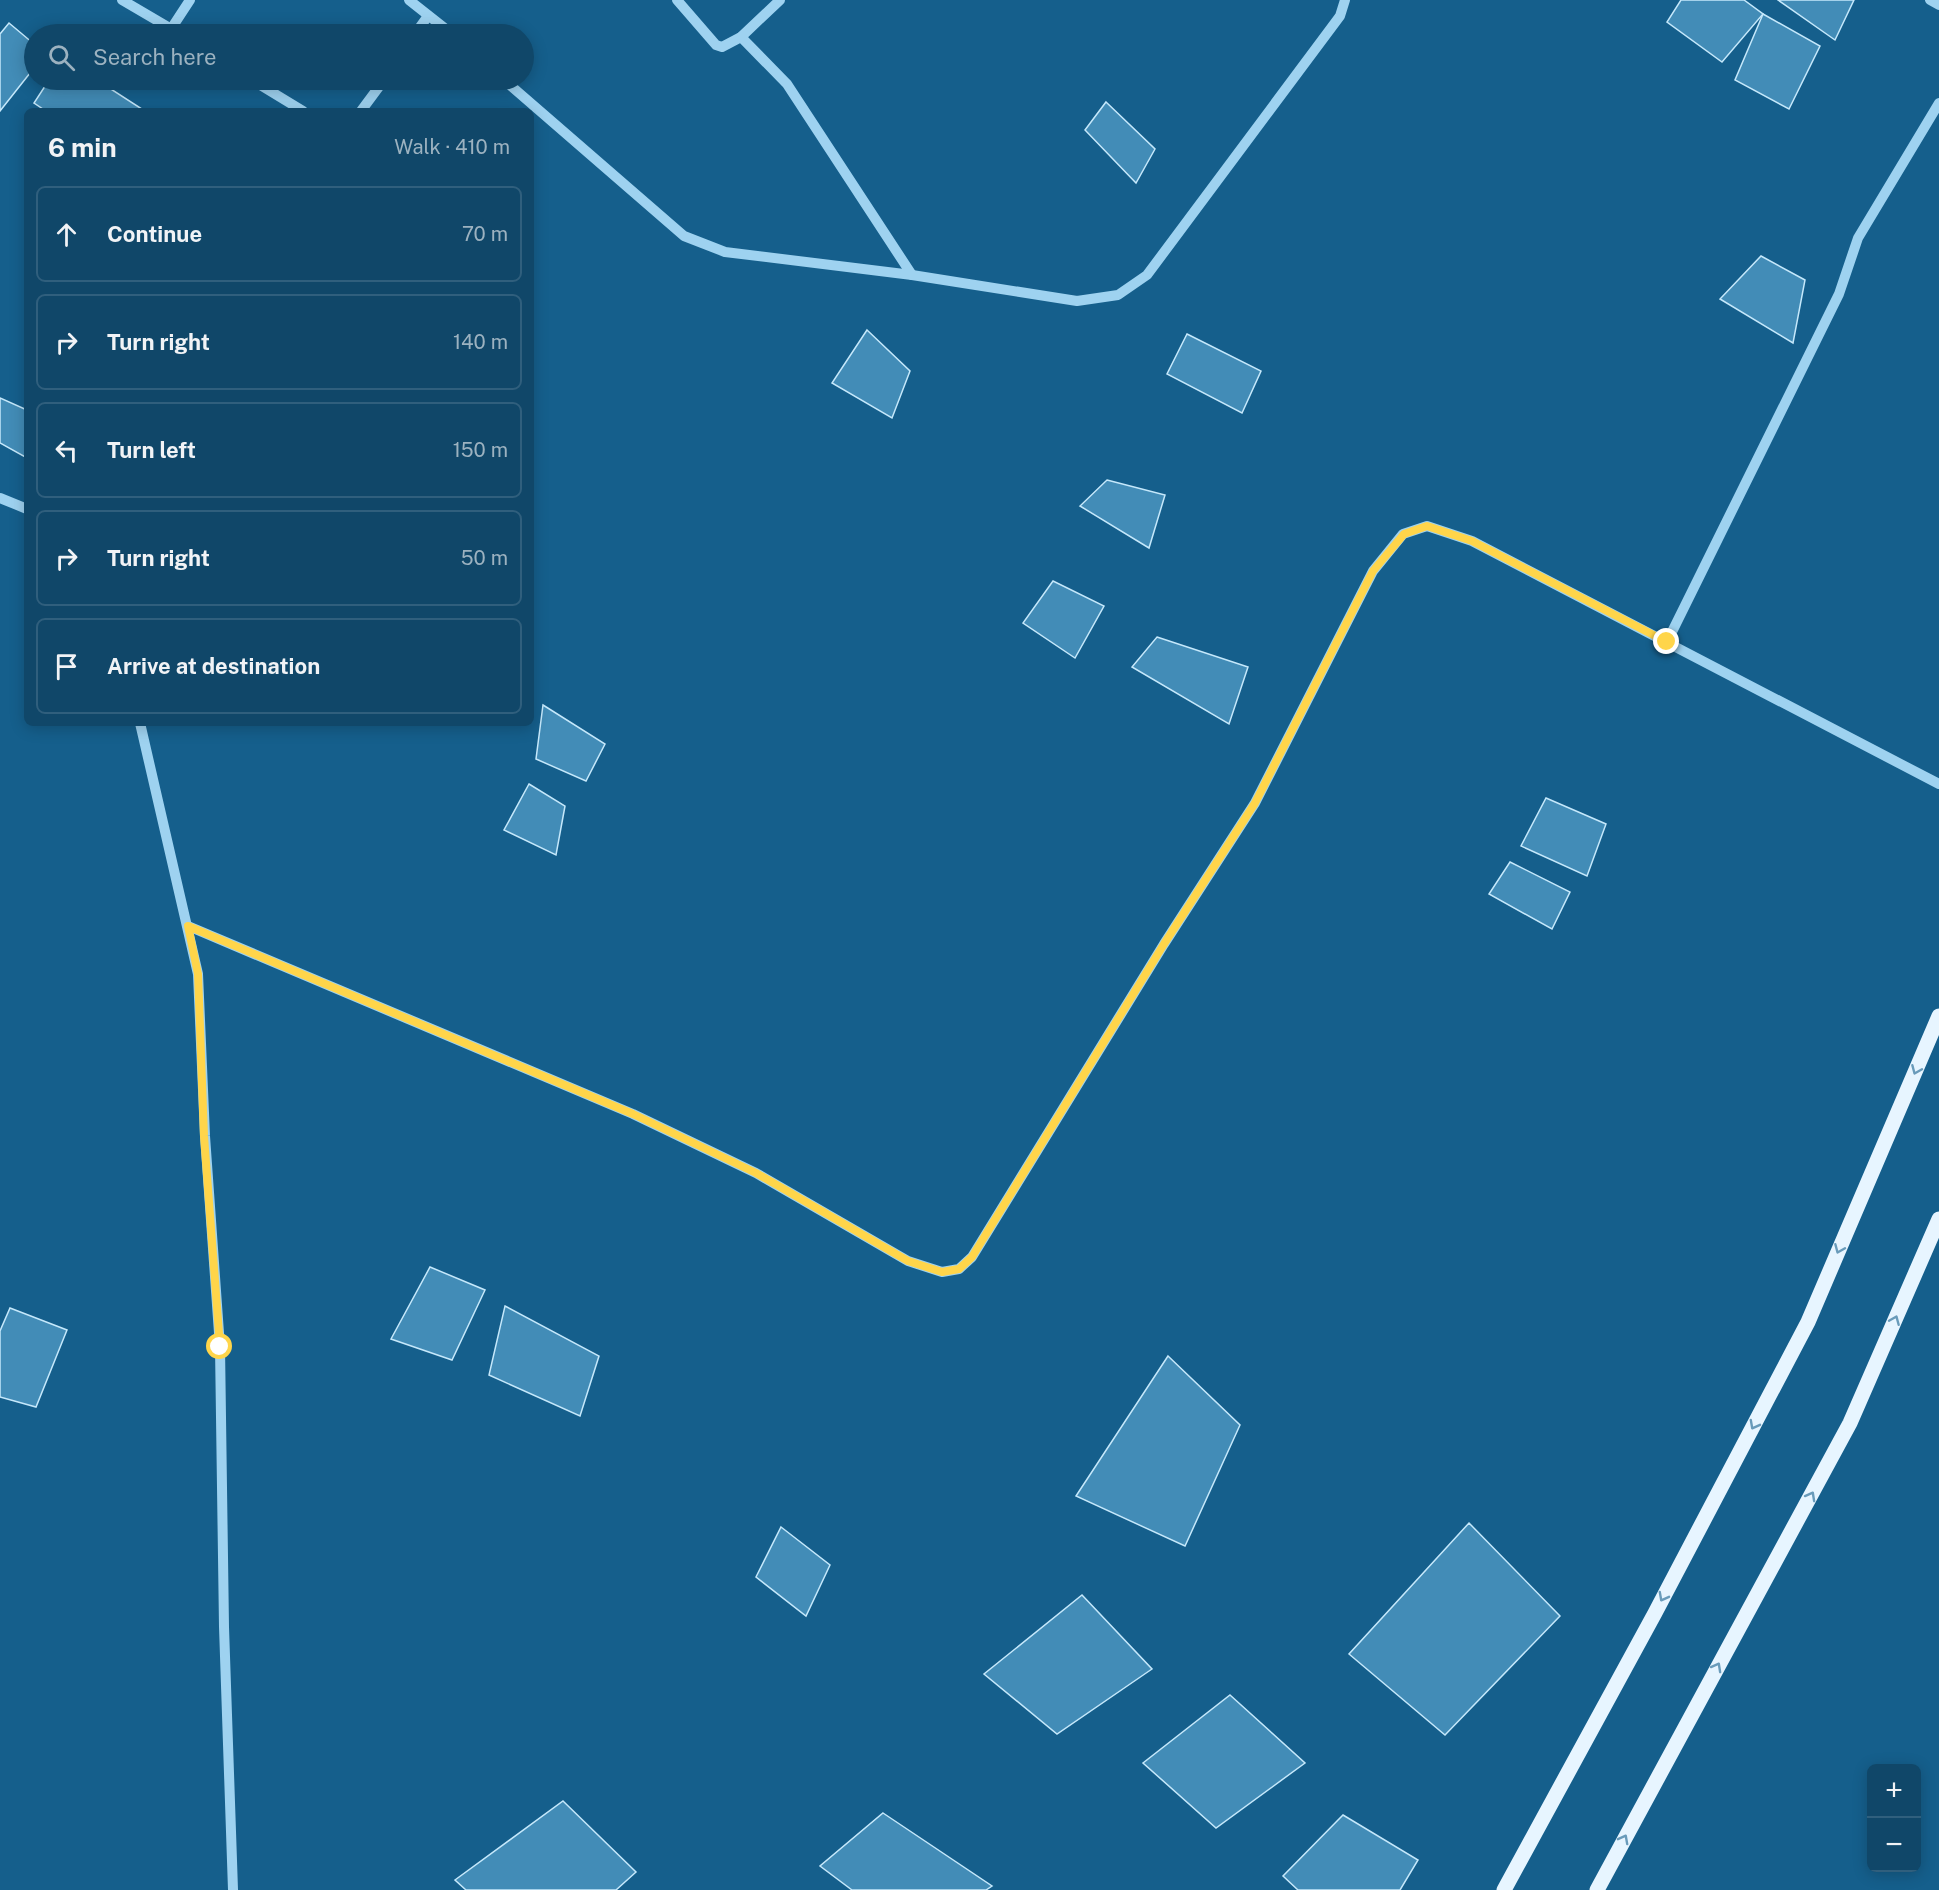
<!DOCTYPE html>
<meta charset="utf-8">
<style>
body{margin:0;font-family:"Public Sans",sans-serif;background:#1e5171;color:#f1f3f6}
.controls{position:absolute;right:18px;bottom:18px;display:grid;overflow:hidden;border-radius:9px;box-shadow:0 3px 15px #0003}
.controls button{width:54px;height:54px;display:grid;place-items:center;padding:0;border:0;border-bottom:2px solid #305f7d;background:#104769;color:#f1f3f6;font:30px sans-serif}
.stop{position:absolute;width:18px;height:18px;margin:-14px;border:4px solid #ffd54a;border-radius:50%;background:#fff}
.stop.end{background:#ffd54a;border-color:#fff;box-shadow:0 2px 6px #0008}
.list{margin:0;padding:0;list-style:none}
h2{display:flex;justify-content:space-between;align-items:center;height:78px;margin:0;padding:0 24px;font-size:26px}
h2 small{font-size:20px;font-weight:400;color:#9cb2c0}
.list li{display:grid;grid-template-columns:39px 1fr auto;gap:18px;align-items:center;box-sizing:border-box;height:96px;margin:0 12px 12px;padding:0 12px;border:2px solid #305f7d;border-radius:9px}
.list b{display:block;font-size:22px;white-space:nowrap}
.list em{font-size:20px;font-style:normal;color:#9cb2c0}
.icon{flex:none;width:33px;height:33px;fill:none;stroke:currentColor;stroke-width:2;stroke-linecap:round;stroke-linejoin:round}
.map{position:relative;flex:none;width:1939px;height:1890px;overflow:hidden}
.search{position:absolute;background:#104769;box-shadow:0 3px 15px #0003;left:24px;top:24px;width:510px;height:66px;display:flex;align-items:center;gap:15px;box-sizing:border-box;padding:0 21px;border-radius:33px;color:#9cb2c0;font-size:22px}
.panel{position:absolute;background:#104769;box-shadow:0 3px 15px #0003;left:24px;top:108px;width:510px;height:618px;border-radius:9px}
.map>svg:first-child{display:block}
.building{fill:#428cb7;stroke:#c5e8fb;stroke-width:1.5}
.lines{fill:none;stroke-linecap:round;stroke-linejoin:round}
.minor{stroke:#9ed2f0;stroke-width:10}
.major{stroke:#e7f5ff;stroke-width:15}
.oneway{stroke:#699bba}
.route{stroke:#ffd54a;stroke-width:8}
</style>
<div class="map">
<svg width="1939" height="1890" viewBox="0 0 1939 1890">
<rect width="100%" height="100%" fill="#155f8c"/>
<g class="building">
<polygon points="1681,0 1744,0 1763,14 1722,62 1667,22"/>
<polygon points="1778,0 1854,0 1835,40"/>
<polygon points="1763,14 1820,46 1789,109 1735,80"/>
<polygon points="9,23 34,44 34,68 0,111 0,34"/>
<polygon points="49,80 97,80 145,111 46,111 34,103"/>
<polygon points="1106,102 1155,149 1136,183 1085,130"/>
<polygon points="1761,256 1805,280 1793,343 1720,299"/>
<polygon points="867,330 910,371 892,418 832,383"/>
<polygon points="1187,334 1261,371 1242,413 1167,374"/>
<polygon points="0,398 27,410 27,458 0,443"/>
<polygon points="1107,480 1165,495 1149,548 1080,506"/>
<polygon points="1053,581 1104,606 1075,658 1023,623"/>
<polygon points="1157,637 1248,667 1229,724 1132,667"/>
<polygon points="543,705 605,744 586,781 536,759"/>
<polygon points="529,784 565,806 556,855 504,830"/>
<polygon points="1546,798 1606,824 1587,876 1521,846"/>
<polygon points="1510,862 1570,892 1552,929 1489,894"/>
<polygon points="430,1267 485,1290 452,1360 391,1339"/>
<polygon points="505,1306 599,1356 580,1416 489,1375"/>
<polygon points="10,1308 67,1330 36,1407 0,1397 0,1331"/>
<polygon points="1168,1356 1240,1425 1185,1546 1076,1496"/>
<polygon points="1469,1523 1560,1616 1445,1735 1349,1654"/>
<polygon points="781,1527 830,1565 806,1616 756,1577"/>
<polygon points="1082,1595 1152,1669 1057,1734 984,1674"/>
<polygon points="1230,1695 1305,1763 1216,1828 1143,1763"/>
<polygon points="563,1801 636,1872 616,1890 466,1890 455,1880"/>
<polygon points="883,1813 992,1886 986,1890 852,1890 820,1866"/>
<polygon points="1343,1815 1418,1860 1400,1890 1298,1890 1283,1876"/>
</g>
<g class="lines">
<g class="minor">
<polyline points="122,0 180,34"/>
<polyline points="409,0 452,34"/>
<polyline points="677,0 716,45 722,47 741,37 780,0"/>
<polyline points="1930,0 1939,5"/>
<polyline points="171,29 190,0"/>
<polyline points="415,34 428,16"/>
<polyline points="741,37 787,84 912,275"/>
<polyline points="252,80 303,111"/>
<polyline points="504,80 684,236 725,252 912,275 1077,301 1118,295 1147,275 1340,16 1345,0"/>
<polyline points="361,111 384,80"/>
<polyline points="0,498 27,509"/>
<polyline points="1667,642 1839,294 1858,238 1939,103"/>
<polyline points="140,723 198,974 205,1136 220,1347 224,1627 233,1890"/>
<polyline points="188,926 633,1114 756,1173 908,1261 942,1272 959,1269 972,1257 1164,944 1255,803 1373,571 1403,534 1427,526 1472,541 1939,784"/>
</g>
<g class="major">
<polyline points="1504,1890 1655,1613 1808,1322 1939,1016"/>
<polyline points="1597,1890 1850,1423 1939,1219"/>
</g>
</g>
<defs><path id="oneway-chevron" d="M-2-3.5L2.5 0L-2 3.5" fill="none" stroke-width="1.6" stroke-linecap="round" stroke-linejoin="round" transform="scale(1.5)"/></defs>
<g class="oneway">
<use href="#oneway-chevron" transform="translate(1916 1070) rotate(113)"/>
<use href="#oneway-chevron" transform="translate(1839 1249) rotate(113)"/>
<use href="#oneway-chevron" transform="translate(1895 1320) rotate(-67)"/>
<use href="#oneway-chevron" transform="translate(1754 1425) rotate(118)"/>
<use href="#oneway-chevron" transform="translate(1811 1496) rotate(-61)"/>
<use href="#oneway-chevron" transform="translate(1663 1597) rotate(118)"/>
<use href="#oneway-chevron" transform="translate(1717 1667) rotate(-61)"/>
<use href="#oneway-chevron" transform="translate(1624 1839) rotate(-62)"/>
</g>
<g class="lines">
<polyline class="route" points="220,1347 204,1136 198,974 188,926 633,1114 756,1173 908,1261 942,1272 959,1269 972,1257 1164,944 1255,803 1373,571 1404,534 1427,526 1472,541 1667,642"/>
</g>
</svg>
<div class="controls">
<button>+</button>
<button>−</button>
</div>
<div class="stop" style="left:220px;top:1347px"></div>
<div class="stop end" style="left:1667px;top:642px"></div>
<div class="search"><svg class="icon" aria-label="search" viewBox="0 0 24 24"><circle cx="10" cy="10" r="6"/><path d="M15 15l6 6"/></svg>Search here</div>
<section class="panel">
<h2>6 min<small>Walk · 410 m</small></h2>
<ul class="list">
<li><svg class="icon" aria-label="ahead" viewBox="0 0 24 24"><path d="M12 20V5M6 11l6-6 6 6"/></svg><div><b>Continue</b></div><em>70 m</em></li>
<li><svg class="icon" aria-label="right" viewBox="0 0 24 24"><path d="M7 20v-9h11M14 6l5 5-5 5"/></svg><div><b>Turn right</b></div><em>140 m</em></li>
<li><svg class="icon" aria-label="left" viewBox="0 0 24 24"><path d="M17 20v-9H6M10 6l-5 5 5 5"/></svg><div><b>Turn left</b></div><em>150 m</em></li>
<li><svg class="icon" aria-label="right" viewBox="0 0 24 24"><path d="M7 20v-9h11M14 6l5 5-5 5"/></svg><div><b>Turn right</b></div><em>50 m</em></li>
<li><svg class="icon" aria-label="arrive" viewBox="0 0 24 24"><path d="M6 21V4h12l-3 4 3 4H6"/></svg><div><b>Arrive at destination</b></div></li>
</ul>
</section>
</div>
